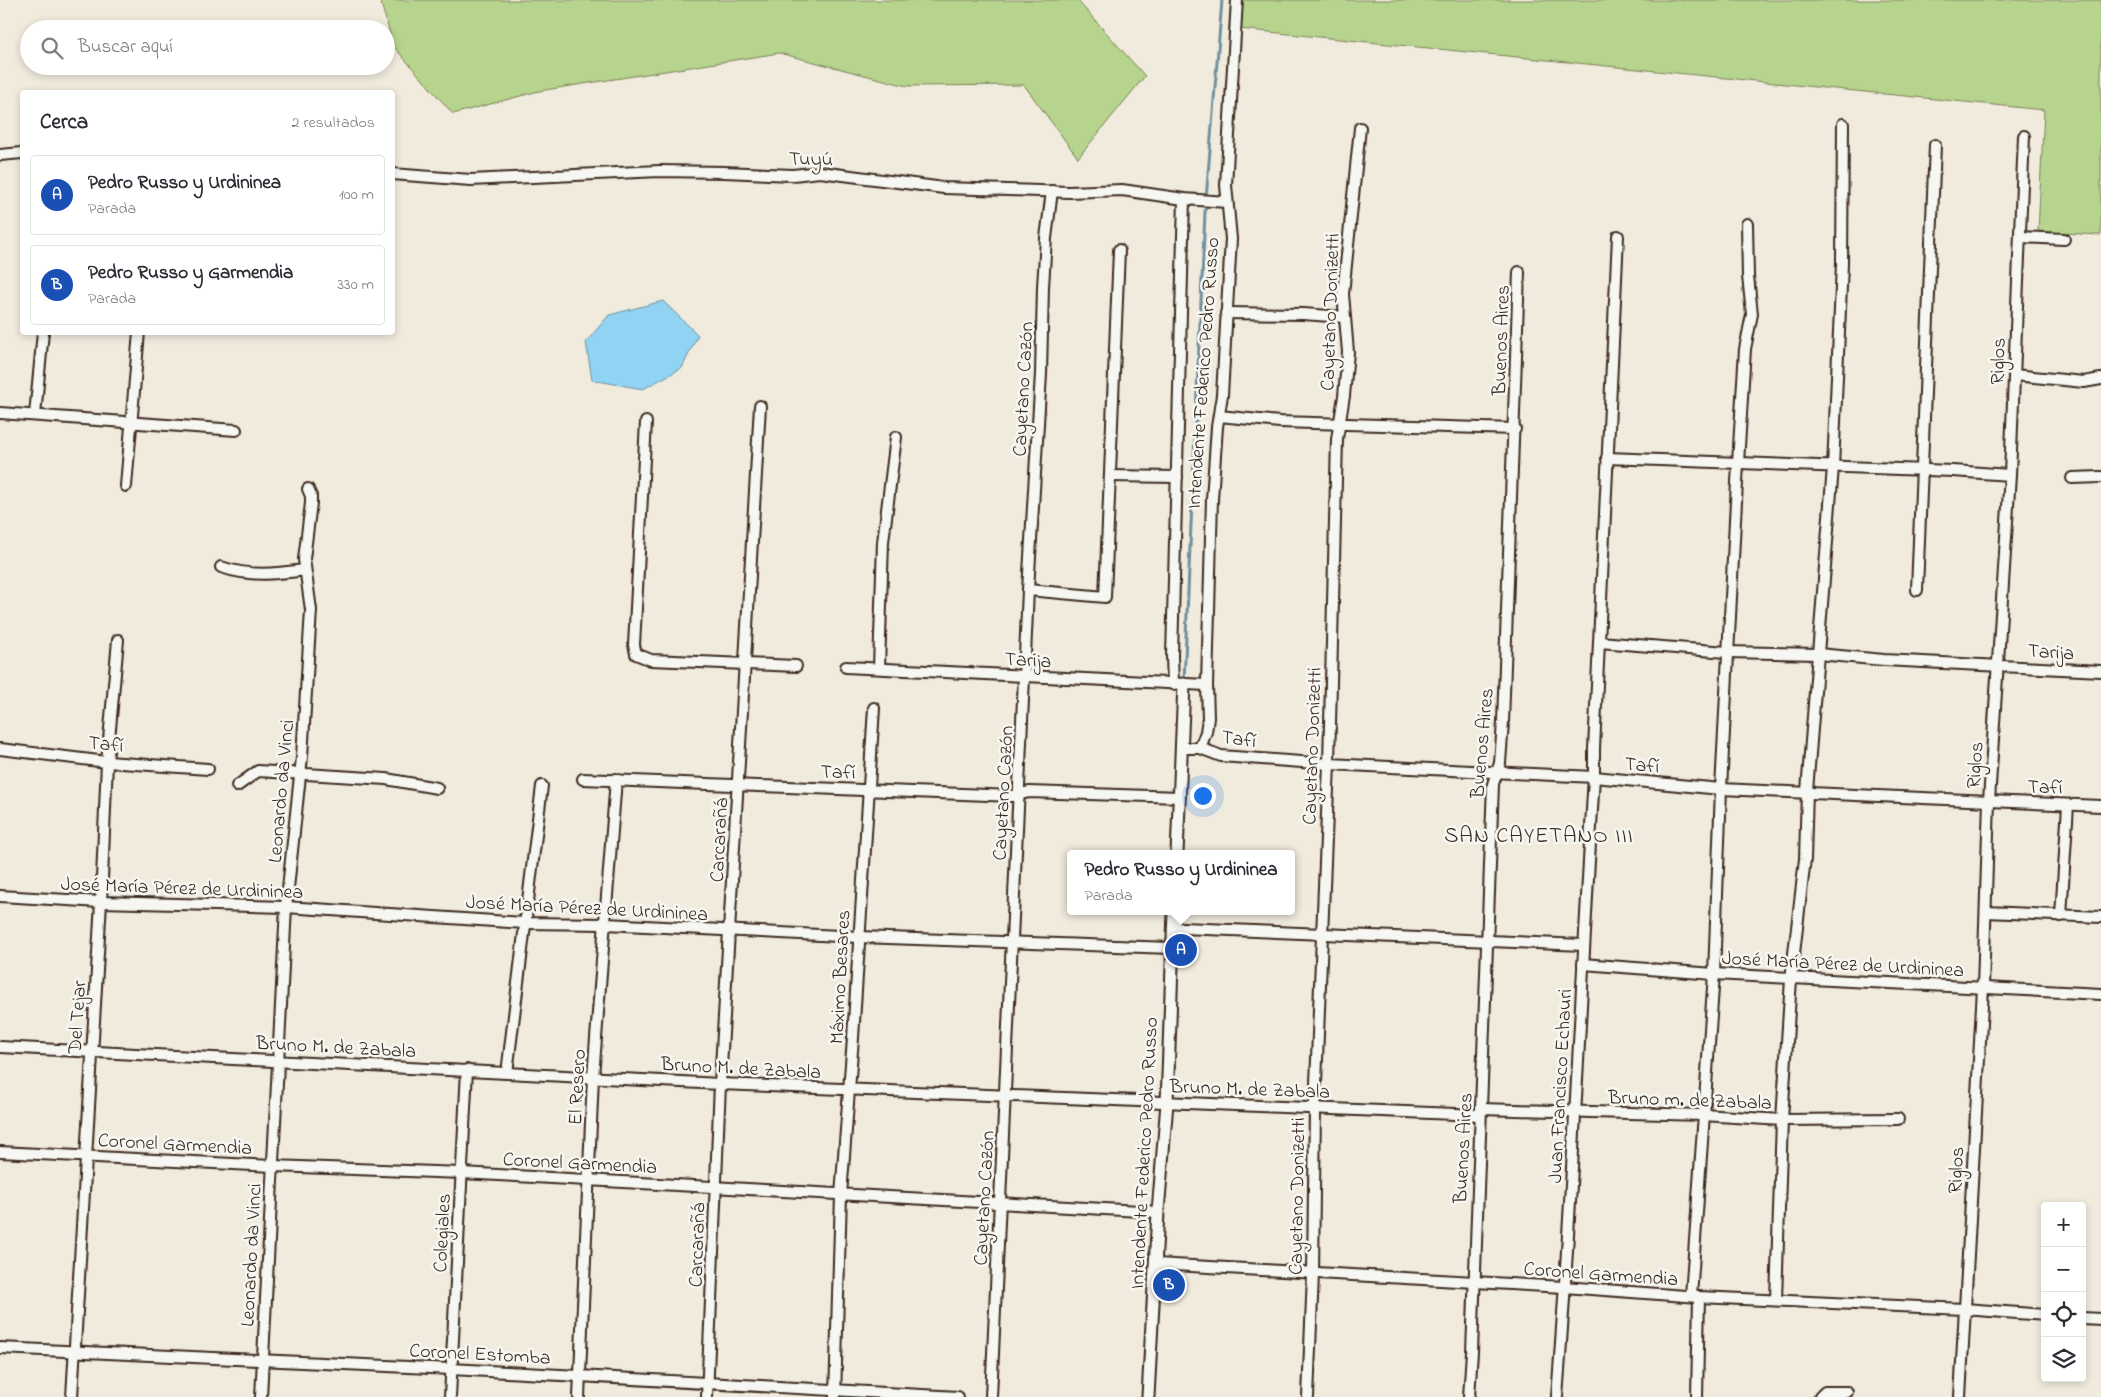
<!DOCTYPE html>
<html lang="es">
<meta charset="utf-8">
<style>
body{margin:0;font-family:"Indie Flower",sans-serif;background:#f7f7f7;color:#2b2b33}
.controls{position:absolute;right:15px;bottom:15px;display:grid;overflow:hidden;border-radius:5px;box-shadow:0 2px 8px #0003}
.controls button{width:45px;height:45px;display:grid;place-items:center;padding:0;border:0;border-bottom:1px solid #e1e1e2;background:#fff;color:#2b2b33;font:25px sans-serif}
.you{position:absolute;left:1202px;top:795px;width:18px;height:18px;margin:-12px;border:4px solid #fff;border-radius:50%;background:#1a73e8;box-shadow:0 0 0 8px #1a73e833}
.badge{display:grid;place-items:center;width:32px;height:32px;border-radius:50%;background:#db2777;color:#fff;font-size:16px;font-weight:700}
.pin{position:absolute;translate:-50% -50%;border:2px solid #fff;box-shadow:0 1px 5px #0006}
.popup{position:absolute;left:1067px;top:850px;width:228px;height:65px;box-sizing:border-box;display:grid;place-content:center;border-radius:5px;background:#fff;filter:drop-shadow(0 1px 4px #0005);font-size:16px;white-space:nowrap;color:#7c7c81}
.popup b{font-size:19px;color:#2b2b33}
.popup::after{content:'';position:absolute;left:50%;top:100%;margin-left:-10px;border:10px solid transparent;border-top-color:#fff}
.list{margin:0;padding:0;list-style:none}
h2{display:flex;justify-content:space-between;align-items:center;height:65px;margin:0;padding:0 20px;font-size:21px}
h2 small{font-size:16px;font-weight:400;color:#7c7c81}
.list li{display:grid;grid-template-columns:32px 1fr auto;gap:15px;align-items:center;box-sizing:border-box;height:80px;margin:0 10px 10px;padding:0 10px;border:1px solid #e1e1e2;border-radius:5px}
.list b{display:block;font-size:19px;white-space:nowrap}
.list p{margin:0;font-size:16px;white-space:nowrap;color:#7c7c81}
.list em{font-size:16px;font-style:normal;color:#7c7c81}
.icon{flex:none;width:28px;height:28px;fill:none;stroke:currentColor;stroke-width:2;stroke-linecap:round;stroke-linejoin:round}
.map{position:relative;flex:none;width:2101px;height:1397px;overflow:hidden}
.search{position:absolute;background:#fff;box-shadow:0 2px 8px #0003;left:20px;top:20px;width:375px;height:55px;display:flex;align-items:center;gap:12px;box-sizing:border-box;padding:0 18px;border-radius:28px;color:#7c7c81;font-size:19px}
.panel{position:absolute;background:#fff;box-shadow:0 2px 8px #0003;left:20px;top:90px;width:375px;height:245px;border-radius:5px}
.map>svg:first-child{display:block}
.green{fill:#b6d48d;stroke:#787f56}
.water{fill:#91d3f2;stroke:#6f8f9d}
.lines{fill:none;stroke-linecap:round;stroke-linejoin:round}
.stream{stroke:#6f8f9d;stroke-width:3}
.minor-casing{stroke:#3b2a1e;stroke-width:14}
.tertiary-casing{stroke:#3b2a1e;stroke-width:15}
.minor{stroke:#f6f6f2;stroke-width:10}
.tertiary{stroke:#f6f6f2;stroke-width:11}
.labels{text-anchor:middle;stroke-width:5;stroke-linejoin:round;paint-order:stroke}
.street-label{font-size:20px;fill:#3b2a1e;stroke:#f6f6f2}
.quarter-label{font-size:22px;letter-spacing:1px;fill:#3b2a1e;stroke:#f6f6f2}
</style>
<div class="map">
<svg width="2101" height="1397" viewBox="0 0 2101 1397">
<rect width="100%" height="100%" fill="#f1ebde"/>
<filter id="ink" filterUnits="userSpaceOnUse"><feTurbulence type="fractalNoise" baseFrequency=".02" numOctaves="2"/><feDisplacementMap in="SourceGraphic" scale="10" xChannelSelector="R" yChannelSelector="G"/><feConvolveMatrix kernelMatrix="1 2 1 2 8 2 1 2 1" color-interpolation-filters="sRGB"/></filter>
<g filter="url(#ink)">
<g class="green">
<polygon points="380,0 1077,0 1145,76 1078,158 1024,85 907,86 779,53 539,91 453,114 394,47"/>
<polygon points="1231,0 2101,0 2101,235 2038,232 2044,110 1229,28"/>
</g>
<polygon class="water" points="663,301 698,335 682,368 643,389 592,380 586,342 609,315"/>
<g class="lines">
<polyline class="stream" points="1184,681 1205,212 1222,0"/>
<defs>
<g id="minor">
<polyline points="0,155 22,153"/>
<polyline points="392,174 471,180 659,171 724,172 793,175 820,172 944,188 1069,192 1122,190 1184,199 1227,202"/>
<polyline points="2020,237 2064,239"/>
<polyline points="1226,313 1303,314 1344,317"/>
<polyline points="2014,375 2084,382 2101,379"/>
<polyline points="0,413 236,430"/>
<polyline points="35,415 43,332"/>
<polyline points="1219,416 1280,422 1515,429"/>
<polyline points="646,422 634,645 636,654 651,660 796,666"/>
<polyline points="1607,458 1953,471 2010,475"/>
<polyline points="1110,476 1177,477"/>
<polyline points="2072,478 2101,477"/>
<polyline points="126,486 139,332"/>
<path d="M221 567C250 577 275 574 305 570"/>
<polyline points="1028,590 1105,597 1119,250"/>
<polyline points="1917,590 1935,145"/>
<polyline points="1599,642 1727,652 1818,654 1884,660 2101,671"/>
<polyline points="846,667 1207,685"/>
<polyline points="879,668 883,542 896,437"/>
<polyline points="1173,684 1172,656 1184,199"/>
<polyline points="1181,748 1200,748 1221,756 1329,764 1594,777 1721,789 2101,806"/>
<polyline points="1200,748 1206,732 1208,718 1207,685 1212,499 1217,427 1222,395 1231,239 1226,185 1237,0"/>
<polyline points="0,749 107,762 208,769"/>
<polyline points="583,779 1013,796 1029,792 1180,797"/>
<polyline points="237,786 258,771 386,779 437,788"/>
<polyline points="0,896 101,902 286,907 524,923 606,924 859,937 1172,948"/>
<polyline points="1986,912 2101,917"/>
<polyline points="2061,916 2068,805"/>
<polyline points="1173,929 1183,928 1583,945"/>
<polyline points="1583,964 1714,974 2101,994"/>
<polyline points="0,1047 720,1084 1480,1115"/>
<polyline points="507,1073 542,786"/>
<polyline points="1481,1109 1703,1115 1782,1120 1898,1119"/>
<polyline points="0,1152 273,1166 462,1173 1158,1212"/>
<polyline points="1156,1264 1564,1287 1699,1297 1964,1309 2045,1315"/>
<polyline points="1691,1296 1714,974 1721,789 1738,463 1745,349 1752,314 1748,276 1747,224"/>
<polyline points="1776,1300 1782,1120 1791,979 1805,859 1807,791 1833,467 1842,264 1843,124"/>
<polyline points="2082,1318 2101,1319"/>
<polyline points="0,1348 451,1369 958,1397"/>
<polyline points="72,1397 101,902 107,762 118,640"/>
<polyline points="261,1397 286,907 302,757 311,610 304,559 311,503 311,496 308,489"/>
<polyline points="450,1397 467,1070"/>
<polyline points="579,1397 593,1077 616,779"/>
<polyline points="707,1397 720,1084 760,406"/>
<polyline points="835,1397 841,1195 853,1038 874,708"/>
<polyline points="991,1397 1028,590 1041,374 1043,287 1046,238 1052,191"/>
<polyline points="1308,1397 1313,1274 1315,1108 1329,764 1337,439 1344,396 1348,352 1343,294 1360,128"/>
<polyline points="1469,1397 1472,1352 1493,784 1500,763 1503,722 1519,272"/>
<path d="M1557 1397C1573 1191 1581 984 1594 777V749L1618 236"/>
<polyline points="1697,1397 1699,1297"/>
<polyline points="1820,1397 1825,1392 1847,1392"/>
<polyline points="1960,1397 1983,988 1989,801 2010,475 2024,136"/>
</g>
<g id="tertiary">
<polyline points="1177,854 1184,684"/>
<polyline points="1148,1397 1158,1212 1167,1103 1174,911"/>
</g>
</defs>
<use href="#minor" class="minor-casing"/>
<use href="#tertiary" class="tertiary-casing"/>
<use href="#minor" class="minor"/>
<use href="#tertiary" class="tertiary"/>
</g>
</g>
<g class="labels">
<g class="street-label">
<text transform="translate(811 158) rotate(1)" y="7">Tuyú</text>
<text transform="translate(1329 312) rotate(-88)" y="7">Cayetano Donizetti</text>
<text transform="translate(1500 340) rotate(-88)" y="7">Buenos Aires</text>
<text transform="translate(1997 361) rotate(-88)" y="7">Riglos</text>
<text transform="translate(1202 373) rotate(-86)" y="7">Intendente Federico Pedro Russo</text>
<text transform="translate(1022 389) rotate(-87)" y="7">Cayetano Cazón</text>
<text transform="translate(2051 651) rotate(4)" y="7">Tarija</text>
<text transform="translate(1028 659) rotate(3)" y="7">Tarija</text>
<text transform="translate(1239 738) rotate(8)" y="7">Tafí</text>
<text transform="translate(106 743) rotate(6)" y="7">Tafí</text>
<text transform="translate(1481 743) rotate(-85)" y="7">Buenos Aires</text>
<text transform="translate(1311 746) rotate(-88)" y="7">Cayetano Donizetti</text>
<text transform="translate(1642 764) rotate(5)" y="7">Tafí</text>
<text transform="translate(1974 765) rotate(-86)" y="7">Riglos</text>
<text transform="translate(838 771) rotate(2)" y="7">Tafí</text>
<text transform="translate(2045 786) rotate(2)" y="7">Tafí</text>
<text transform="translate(280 791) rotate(-85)" y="7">Leonardo da Vinci</text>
<text transform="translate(1002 793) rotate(-87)" y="7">Cayetano Cazón</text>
<text transform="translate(718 840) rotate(-87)" y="7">Carcarañá</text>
<text transform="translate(182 887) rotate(2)" y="7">José María Pérez de Urdininea</text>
<text transform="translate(587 907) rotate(3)" y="7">José María Pérez de Urdininea</text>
<text transform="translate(1843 963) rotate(3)" y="7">José María Pérez de Urdininea</text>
<text transform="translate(839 977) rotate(-87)" y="7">Máximo Besares</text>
<text transform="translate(76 1017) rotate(-86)" y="7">Del Tejar</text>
<text transform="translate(336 1046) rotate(3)" y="7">Bruno M. de Zabala</text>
<text transform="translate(741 1067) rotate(3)" y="7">Bruno M. de Zabala</text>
<text transform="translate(1559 1086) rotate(-87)" y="7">Juan Francisco Echauri</text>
<text transform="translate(576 1087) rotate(-87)" y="7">El Resero</text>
<text transform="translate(1250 1088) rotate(2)" y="7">Bruno M. de Zabala</text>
<text transform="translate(1690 1099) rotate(2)" y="7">Bruno m. de Zabala</text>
<text transform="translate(175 1143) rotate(3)" y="7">Coronel Garmendia</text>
<text transform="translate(1462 1148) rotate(-87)" y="7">Buenos Aires</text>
<text transform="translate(1143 1153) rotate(-87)" y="7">Intendente Federico Pedro Russo</text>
<text transform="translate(580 1162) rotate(3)" y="7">Coronel Garmendia</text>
<text transform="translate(1955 1170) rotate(-87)" y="7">Riglos</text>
<text transform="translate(1296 1196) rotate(-89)" y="7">Cayetano Donizetti</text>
<text transform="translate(983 1198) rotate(-87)" y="7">Cayetano Cazón</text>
<text transform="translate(441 1233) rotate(-87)" y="7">Colegiales</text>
<text transform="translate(696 1245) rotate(-88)" y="7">Carcarañá</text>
<text transform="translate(250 1255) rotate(-87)" y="7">Leonardo da Vinci</text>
<text transform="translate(1601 1273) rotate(4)" y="7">Coronel Garmendia</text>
<text transform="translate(480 1353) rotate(3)" y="7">Coronel Estomba</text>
</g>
<g class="quarter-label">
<text x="1539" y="842">SAN CAYETANO III</text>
</g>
</g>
</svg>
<div class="controls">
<button>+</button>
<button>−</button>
<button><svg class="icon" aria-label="locate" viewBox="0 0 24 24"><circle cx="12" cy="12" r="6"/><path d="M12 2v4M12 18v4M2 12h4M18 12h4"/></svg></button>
<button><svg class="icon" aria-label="layers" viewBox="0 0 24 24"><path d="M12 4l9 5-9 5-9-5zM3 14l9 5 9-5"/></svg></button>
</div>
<div class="you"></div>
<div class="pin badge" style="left:1181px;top:950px;background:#1a4fb4">A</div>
<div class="popup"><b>Pedro Russo y Urdininea</b>Parada</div>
<div class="pin badge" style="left:1169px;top:1285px;background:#1a4fb4">B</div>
<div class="search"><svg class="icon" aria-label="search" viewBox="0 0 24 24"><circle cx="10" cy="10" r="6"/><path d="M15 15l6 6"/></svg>Buscar aquí</div>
<section class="panel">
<h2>Cerca<small>2 resultados</small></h2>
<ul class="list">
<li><span class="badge" style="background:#1a4fb4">A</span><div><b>Pedro Russo y Urdininea</b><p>Parada</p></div><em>100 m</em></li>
<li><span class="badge" style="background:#1a4fb4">B</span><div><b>Pedro Russo y Garmendia</b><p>Parada</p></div><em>330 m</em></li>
</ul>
</section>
</div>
